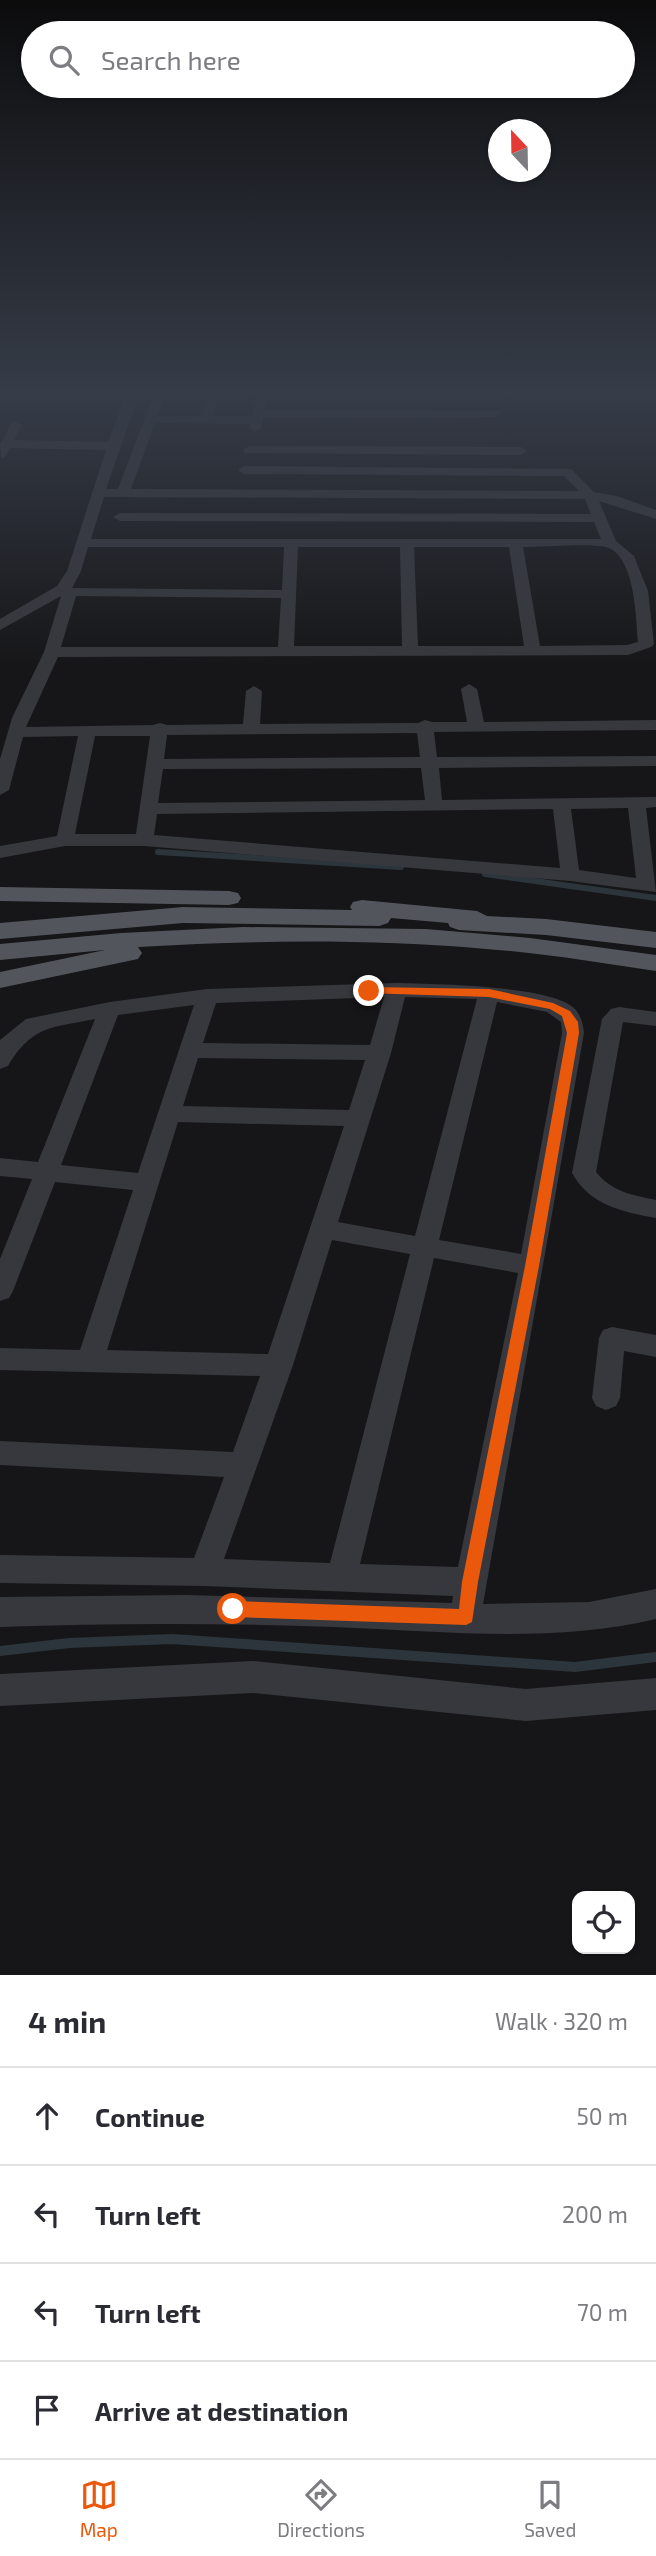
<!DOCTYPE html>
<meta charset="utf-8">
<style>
body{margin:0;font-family:"Exo 2",sans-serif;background:#f7f7f7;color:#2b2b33}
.controls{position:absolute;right:21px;bottom:21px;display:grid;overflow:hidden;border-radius:14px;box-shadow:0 2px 5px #0004}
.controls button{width:63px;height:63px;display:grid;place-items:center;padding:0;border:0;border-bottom:2px solid #e1e1e2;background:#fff;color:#2b2b33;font:35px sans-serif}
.compass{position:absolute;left:488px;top:119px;width:63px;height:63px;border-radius:50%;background:#fff;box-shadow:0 2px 5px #0004;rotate:338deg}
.stop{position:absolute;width:21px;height:21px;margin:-16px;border:5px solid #ea580c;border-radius:50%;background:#fff}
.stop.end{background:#ea580c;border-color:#fff;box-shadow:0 2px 7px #0008}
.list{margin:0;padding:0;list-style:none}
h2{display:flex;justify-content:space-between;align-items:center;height:91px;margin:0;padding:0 28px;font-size:30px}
h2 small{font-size:23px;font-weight:400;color:#7c7c81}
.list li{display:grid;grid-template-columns:46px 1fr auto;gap:21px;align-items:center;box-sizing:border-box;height:98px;padding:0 28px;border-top:2px solid #e1e1e2}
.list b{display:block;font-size:26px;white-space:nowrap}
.list em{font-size:23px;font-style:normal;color:#7c7c81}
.icon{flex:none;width:38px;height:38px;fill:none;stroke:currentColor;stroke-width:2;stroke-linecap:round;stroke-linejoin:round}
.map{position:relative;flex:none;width:656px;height:1975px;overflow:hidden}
.search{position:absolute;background:#fff;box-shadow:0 2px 5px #0004;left:21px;right:21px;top:21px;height:77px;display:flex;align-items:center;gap:18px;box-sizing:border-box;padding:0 24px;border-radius:38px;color:#7c7c81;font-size:26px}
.sheet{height:483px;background:#fff}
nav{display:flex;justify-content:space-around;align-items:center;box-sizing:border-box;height:98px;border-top:2px solid #e1e1e2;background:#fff;font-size:19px;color:#7c7c81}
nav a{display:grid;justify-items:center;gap:4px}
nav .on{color:#ea580c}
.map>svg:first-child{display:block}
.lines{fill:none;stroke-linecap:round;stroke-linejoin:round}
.stream-far1{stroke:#2c353c;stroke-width:6}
.stream{stroke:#2c353c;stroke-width:10}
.minor{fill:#37383d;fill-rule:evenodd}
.major{fill:#53555c;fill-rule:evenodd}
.route{fill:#ea580c}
</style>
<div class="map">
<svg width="656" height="1975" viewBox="0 0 656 1975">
<rect width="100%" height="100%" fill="#161618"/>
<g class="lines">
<g class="stream-far1">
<polyline points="158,852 401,867"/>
<polyline points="485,874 656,898"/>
</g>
<polyline class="stream" points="0,1651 69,1643 172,1639 575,1667 656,1657"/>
<g class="minor">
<path d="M128 391H140L106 489H118L155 391H167L158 416H202L207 391H219L214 416H252L258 391H270L265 410 499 411 501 413 495 417 263 418 261 428 255 432 249 428 250 424 155 423 131 489 579 491 564 476 244 474 238 470 244 466 571 469 594 492 617 496 656 510V519L599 501 616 541 634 556 648 591 654 644 651 647 628 655 58 657 26 727 153 725 160 723 167 725 243 724 246 691 254 686 262 691 260 724 418 723 425 720 432 722H467L461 689 469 684 477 689 484 722 656 720V730L434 732 437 757 656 756V766L439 768 442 800 656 797V807L646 808 656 892 570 881 144 846H65L0 858V846L57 836 78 736 23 737 9 790 0 795V759L12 718 44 652 61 596 0 630V619L57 586 67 571 106 450 10 448 5 457 1 458 0 444 12 422 16 421 22 425 14 440 108 442ZM104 497 585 499 591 514 120 513 113 517 120 521 594 522 601 539H91ZM88 547H284L282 590 72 588 81 571ZM298 547H400L402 646H294ZM414 547H509L524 646H418ZM523 547C541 547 590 543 606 547 635 555 636 617 638 642L627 645 540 646ZM76 596 281 598 278 647H61ZM417 733 420 757 164 759 167 735ZM95 736H150L136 834H75ZM421 768 425 800 158 803 163 769ZM628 808 636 878 579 870 571 809ZM553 809 560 868 154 835 157 814Z"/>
<polygon points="648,391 656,391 656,398 652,397"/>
<polygon points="249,446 521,447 527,451 521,455 245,453 243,450"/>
<path d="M396 983C432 984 549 985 574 1008 581 1015 583 1024 584 1033L483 1604 589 1602 656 1589V1619C550 1644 441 1631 334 1627 223 1623 111 1623 0 1627V1597L186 1595 452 1603 453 1596 204 1586 0 1583V1555L194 1558 224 1477 0 1465V1441L233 1452 260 1376 0 1370V1348L80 1350 133 1190 55 1182 13 1291 9 1298 0 1301V1259L32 1179 0 1176V1158L38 1162 95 1019C51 1028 33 1025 8 1066L0 1069V1040L26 1019 110 1002 207 989ZM384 997 370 1045 203 1043 216 1003ZM405 997 477 999 415 1236 338 1222 391 1053ZM497 1002 547 1012 561 1022 562 1033 521 1254 439 1240ZM194 1005 138 1173 61 1165 118 1015ZM198 1058 365 1060 349 1110 183 1106ZM178 1122 344 1126 268 1354 107 1350ZM332 1240 410 1254 330 1563 224 1559 293 1365ZM434 1258 518 1273 458 1567 360 1564Z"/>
<path d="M619 1007 656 1012V1026L623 1022 596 1172C612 1192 632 1195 656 1200V1218C622 1212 590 1205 572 1173L602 1019 611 1009Z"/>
<polygon points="612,1327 656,1335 656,1357 624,1351 620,1398 616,1406 606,1410 596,1406 592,1398 599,1338 603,1330"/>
<polygon points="253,1661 526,1689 656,1678 656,1710 526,1721 253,1693 0,1706 0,1674"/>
</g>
<g class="major">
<polygon points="0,887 229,891 238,893 241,898 238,903 229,905 0,901"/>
<polygon points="362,900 477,911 487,916 546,919 656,932 656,948 546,935 459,930 450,927 448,923 391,918 388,923 379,926 183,923 0,939 0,923 183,907 352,910 350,907 353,902"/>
<path d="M243 927 426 929 530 938 656 955V971C600 963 543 953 486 949 370 939 254 940 138 947L142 953 138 959 0 988V972L105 950 0 960V944L121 933Z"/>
</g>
</g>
<linearGradient id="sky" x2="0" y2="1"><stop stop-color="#0c0c0d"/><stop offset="0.59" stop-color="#363c48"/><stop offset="1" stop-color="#363c48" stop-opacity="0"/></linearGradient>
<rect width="656" height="668" fill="url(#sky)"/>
<polygon class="route" points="369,987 489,989 553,1003 570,1011 578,1022 579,1033 539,1266 478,1582 472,1622 466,1625 233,1617 227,1614 224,1609 227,1603 233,1601 459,1609 462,1582 525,1266 567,1033 562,1016 550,1009 489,997 365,993 363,991"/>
</svg>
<div class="controls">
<button><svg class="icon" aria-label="locate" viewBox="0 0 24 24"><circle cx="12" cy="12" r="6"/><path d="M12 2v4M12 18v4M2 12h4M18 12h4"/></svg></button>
</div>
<svg class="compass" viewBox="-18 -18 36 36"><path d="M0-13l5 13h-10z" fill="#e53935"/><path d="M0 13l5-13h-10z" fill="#7c7c81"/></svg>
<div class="stop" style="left:233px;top:1609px"></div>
<div class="stop end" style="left:369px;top:991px"></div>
<div class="search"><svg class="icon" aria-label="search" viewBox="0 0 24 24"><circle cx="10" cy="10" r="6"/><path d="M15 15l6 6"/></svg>Search here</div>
</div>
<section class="sheet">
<h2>4 min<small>Walk · 320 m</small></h2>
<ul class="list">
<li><svg class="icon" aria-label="ahead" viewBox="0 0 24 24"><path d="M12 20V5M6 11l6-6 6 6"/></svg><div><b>Continue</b></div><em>50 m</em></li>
<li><svg class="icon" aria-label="left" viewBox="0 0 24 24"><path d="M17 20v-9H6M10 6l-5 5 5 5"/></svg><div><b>Turn left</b></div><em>200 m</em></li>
<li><svg class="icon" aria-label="left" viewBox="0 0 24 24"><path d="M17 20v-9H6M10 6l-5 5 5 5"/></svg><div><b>Turn left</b></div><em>70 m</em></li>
<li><svg class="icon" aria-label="arrive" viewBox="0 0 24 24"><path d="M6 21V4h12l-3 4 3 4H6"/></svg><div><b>Arrive at destination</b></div></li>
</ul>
</section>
<nav>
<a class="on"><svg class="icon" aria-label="map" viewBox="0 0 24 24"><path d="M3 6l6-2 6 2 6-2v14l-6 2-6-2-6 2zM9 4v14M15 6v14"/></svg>Map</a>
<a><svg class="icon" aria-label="directions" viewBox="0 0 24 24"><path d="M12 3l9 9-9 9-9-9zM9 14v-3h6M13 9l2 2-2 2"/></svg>Directions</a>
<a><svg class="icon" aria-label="saved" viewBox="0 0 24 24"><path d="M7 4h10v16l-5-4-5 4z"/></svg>Saved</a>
</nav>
